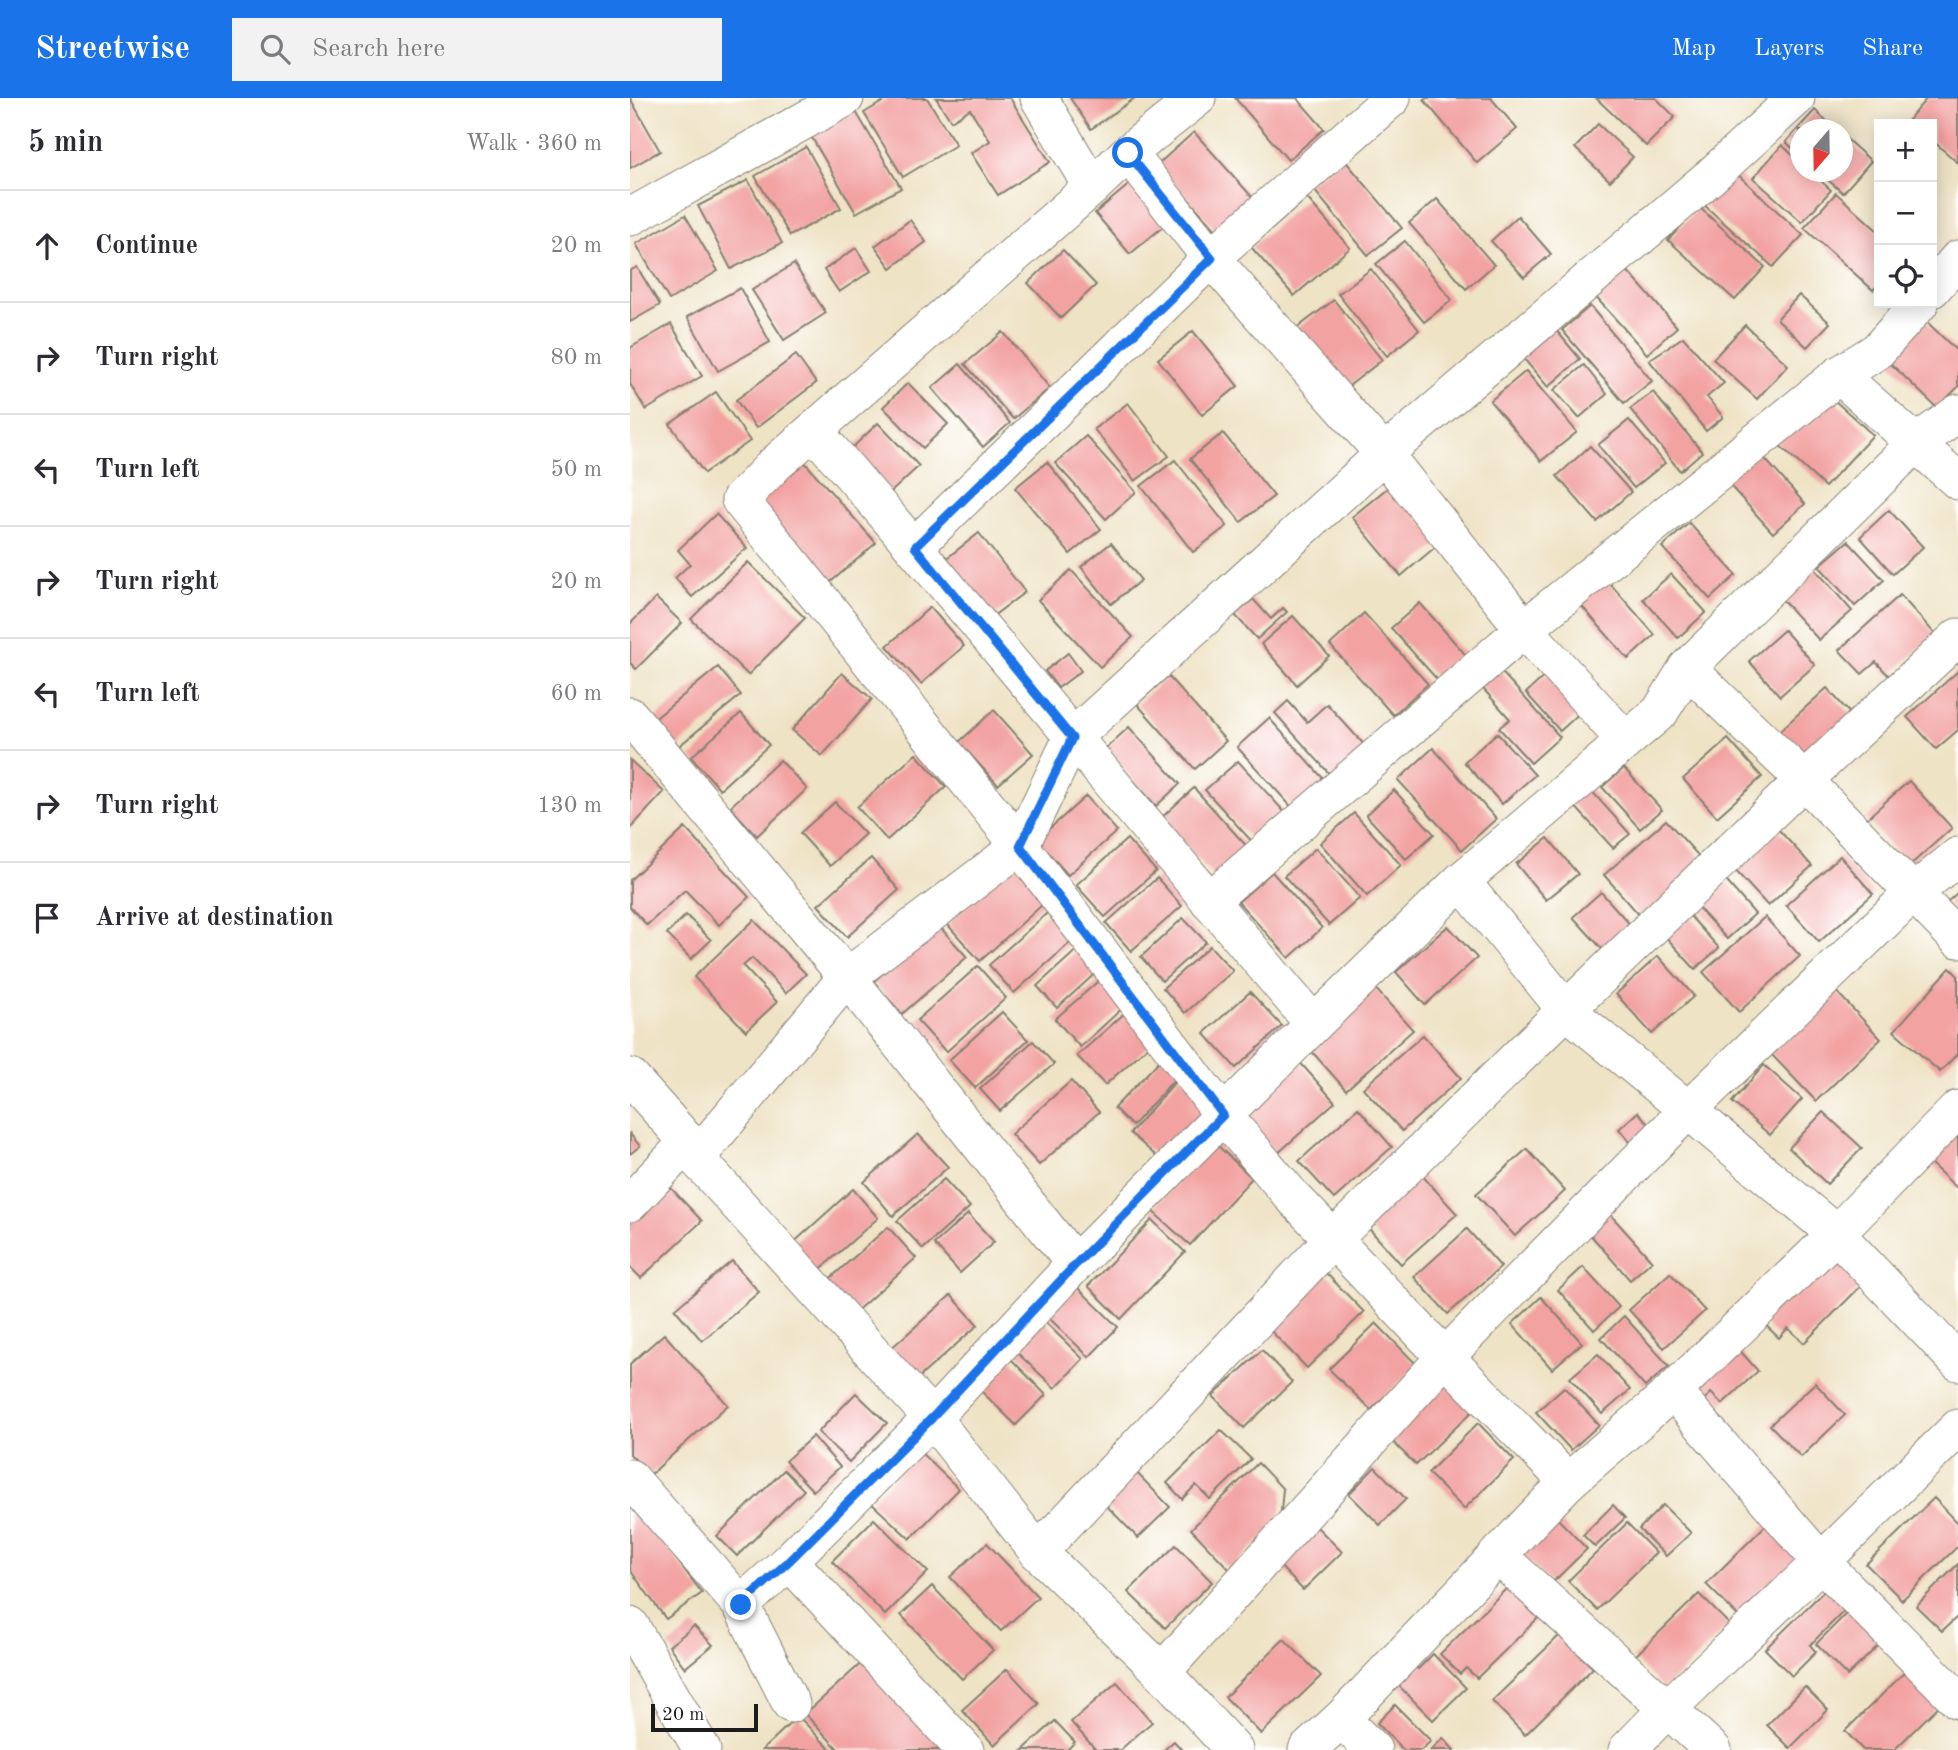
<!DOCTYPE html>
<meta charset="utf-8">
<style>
body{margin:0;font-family:"Old Standard TT",serif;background:#f2f2f3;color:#2b2b33}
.controls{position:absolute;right:21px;top:21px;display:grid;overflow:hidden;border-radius:0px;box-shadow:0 4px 18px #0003}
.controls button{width:63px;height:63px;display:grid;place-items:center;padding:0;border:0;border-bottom:2px solid #e1e1e2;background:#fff;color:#2b2b33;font:35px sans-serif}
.compass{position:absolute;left:1160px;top:21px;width:63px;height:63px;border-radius:50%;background:#fff;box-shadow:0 4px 18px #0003;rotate:200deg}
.scale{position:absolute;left:21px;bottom:18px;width:107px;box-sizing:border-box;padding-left:7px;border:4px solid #1c1c1c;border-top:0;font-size:19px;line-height:24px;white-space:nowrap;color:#1c1c1c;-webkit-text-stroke:5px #fff;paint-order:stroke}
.stop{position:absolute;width:21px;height:21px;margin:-16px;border:5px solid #1a73e8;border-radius:50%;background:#fff}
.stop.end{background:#1a73e8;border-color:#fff;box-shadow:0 2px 7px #0008}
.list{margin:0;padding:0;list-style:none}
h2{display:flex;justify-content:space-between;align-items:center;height:91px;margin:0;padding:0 28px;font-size:30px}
h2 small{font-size:23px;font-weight:400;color:#7c7c81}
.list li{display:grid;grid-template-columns:46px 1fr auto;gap:21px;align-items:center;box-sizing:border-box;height:112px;padding:0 28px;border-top:2px solid #e1e1e2}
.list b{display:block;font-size:26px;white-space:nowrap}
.list em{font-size:23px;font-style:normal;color:#7c7c81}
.icon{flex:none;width:38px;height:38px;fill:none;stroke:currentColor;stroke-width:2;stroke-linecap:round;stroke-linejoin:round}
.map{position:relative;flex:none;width:1328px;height:1652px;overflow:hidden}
header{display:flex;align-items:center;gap:42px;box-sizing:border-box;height:98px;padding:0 35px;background:#1a73e8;color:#fff}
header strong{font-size:33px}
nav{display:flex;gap:38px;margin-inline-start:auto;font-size:24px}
.search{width:490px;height:63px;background:#f2f2f3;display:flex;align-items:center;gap:18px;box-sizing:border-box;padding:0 24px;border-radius:0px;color:#7c7c81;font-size:26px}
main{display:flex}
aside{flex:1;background:#fff}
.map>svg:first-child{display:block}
.building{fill:#f2a2a1}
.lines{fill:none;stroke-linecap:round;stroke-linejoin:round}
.street-casing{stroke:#868071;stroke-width:39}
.street{stroke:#fff;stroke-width:37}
.route{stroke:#1a73e8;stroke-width:9}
</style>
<header>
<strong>Streetwise</strong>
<div class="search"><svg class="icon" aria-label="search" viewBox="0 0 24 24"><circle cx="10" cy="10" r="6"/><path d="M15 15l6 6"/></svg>Search here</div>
<nav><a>Map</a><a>Layers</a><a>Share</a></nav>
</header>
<main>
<aside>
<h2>5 min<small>Walk · 360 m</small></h2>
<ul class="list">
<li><svg class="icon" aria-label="ahead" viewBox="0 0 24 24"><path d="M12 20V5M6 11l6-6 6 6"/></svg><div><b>Continue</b></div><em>20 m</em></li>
<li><svg class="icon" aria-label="right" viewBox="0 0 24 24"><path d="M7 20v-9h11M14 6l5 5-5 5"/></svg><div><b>Turn right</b></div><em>80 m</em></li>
<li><svg class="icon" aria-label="left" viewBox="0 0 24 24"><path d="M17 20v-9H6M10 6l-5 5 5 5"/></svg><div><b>Turn left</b></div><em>50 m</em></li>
<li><svg class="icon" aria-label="right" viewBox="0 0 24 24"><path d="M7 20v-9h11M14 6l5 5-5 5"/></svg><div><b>Turn right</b></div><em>20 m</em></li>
<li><svg class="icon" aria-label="left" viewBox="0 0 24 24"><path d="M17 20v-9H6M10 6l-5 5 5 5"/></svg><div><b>Turn left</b></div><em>60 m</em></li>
<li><svg class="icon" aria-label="right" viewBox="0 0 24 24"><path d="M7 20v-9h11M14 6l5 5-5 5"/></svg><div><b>Turn right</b></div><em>130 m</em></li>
<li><svg class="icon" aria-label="arrive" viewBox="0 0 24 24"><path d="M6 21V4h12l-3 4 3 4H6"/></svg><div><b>Arrive at destination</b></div></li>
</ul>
</aside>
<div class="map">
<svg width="1328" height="1652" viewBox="0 0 1328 1652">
<rect width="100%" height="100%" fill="#fff"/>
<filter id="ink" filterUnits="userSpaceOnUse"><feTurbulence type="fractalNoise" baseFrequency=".0143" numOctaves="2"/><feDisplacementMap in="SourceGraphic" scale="14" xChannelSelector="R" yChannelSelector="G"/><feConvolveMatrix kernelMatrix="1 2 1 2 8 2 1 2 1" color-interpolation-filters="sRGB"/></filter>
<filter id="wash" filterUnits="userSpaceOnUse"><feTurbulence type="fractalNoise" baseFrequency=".00686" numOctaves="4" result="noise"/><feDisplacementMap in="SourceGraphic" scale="28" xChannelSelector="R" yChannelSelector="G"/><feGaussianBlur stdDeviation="1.57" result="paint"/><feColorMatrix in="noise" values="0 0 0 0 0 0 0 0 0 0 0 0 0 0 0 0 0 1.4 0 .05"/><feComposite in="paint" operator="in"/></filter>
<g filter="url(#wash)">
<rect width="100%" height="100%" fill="#efe3c6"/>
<g id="blocks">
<g class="building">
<polygon points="0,0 30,53 0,70"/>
<polygon points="259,0 297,0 326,47 273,79 234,15"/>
<polygon points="306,0 380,0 420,64 368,97 341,55 360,43 340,11 321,23"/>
<polygon points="440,0 505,0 461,31"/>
<polygon points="605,0 667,0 694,31 658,62"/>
<polygon points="797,0 861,0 887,31 847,65 794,2"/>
<polygon points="966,0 1026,0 1045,19 1016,48"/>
<polygon points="1297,0 1328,0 1328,65 1302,42 1302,26 1283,26 1278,22"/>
<polygon points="222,7 271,90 226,115 178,33"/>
<polygon points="1185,12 1206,32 1170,32 1170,57 1156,44"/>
<polygon points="968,26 1003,59 980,83 945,50"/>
<polygon points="564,34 623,100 587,133 527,67"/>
<polygon points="1212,37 1241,63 1213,95 1189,74 1212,74"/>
<polygon points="1152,47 1170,64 1170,74 1181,74 1201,92 1172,124 1123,80"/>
<polygon points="176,49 211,110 160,138 125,78"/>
<polygon points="712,59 772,130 738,157 679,86"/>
<polygon points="1103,72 1173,137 1143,169 1072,105"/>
<polygon points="118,82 152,145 101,171 68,108"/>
<polygon points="501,85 535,127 500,156 465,115"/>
<polygon points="1206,95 1249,134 1249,186 1243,192 1174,130"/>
<polygon points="677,100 720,150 664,198 621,149"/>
<polygon points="807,101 864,167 836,191 779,125"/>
<polygon points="1069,109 1135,169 1105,202 1038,142"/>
<polygon points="55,117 88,173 39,202 6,146"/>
<polygon points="888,118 921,156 894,179 861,143"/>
<polygon points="280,122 296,144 261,170 245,148"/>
<polygon points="775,143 822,202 794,224 746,166"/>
<polygon points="226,150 241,173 209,194 194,172"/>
<polygon points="433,152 466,187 431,220 398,185"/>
<polygon points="164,166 196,215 154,242 122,192"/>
<polygon points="7,169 30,207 0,224 0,173"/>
<polygon points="994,169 1047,229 1017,256 963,196"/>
<polygon points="741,171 789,232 757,258 708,196"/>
<polygon points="110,190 140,244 88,273 57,219"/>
<polygon points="1169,197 1200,225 1177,249 1147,221"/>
<polygon points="704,202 752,262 715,291 667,230"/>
<polygon points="960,208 1022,283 994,305 932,232"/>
<polygon points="1296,223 1328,254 1328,289 1307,310 1258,263"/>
<polygon points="41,226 72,278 16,312 0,286 0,250"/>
<polygon points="921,226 950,261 918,289 888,254"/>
<polygon points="1115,227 1158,267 1127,301 1083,261"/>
<polygon points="563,233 608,288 572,317 528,261"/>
<polygon points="373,234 420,290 383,321 335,266"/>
<polygon points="1053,239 1094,285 1077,299 1093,319 1076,333 1019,262"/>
<polygon points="166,257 186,285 126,330 106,302"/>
<polygon points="330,266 380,325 353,349 302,290"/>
<polygon points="954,267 977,296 949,320 924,292"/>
<polygon points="896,273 947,334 911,363 860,303"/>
<polygon points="278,285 318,326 293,350 253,309"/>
<polygon points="1194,293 1243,337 1195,389 1147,345"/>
<polygon points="86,294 120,343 74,375 40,326"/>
<polygon points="1023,294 1072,354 1050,373 1000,311"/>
<polygon points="498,305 539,358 505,383 464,331"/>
<polygon points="999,322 1035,365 1004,390 968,347"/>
<polygon points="248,325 289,368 260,395 220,352"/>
<polygon points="593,335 644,398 611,424 560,361"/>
<polygon points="456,338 506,394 476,421 425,365"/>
<polygon points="960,348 1001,394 967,424 927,378"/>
<polygon points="1128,353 1175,406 1143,435 1095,382"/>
<polygon points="171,360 246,445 196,488 122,403"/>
<polygon points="545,362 597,428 563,454 511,388"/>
<polygon points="417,364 471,431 440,456 385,390"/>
<polygon points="761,387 810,445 771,478 722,419"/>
<polygon points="1259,412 1293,449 1263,476 1230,439"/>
<polygon points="86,416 117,450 62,499 45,480 60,466 48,452"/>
<polygon points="1059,425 1106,477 1080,501 1032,449"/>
<polygon points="349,435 395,494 363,518 317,460"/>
<polygon points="1218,443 1254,482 1225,508 1189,468"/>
<polygon points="481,445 511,482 481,506 451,469"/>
<polygon points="1178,463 1222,513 1189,542 1144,493"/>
<polygon points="118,464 175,520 118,577 61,521"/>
<polygon points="441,472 503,539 470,569 408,502"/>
<polygon points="1041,476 1076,514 1048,540 1013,501"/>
<polygon points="976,481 1025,537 998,561 949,505"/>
<polygon points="1270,497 1305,536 1259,578 1246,564 1232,576 1209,552"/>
<polygon points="26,500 52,525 6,571 0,565 0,526"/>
<polygon points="623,501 641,521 653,510 657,514 627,541 605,517"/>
<polygon points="790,505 841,563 813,588 761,530"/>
<polygon points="300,509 334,548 291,586 257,548"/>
<polygon points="734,515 798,586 763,617 700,547"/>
<polygon points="663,518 699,558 667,587 631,546"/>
<polygon points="1154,532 1185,567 1150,598 1119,563"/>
<polygon points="438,555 451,573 428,590 415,573"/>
<polygon points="88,569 111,597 44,652 21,624"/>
<polygon points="867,569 930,639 901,665 869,630 880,621 848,585"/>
<polygon points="1328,573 1328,632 1306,651 1277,619"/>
<polygon points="212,575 242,601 192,658 162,632"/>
<polygon points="918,575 952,613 930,633 896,595"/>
<polygon points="538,578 596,643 565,671 507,606"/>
<polygon points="1197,590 1224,620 1171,668 1144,638"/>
<polygon points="658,603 677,624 697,606 739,652 705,682 645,615"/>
<polygon points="364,612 403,656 368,687 329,644"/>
<polygon points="111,615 139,647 90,691 61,659"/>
<polygon points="639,620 699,687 667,715 607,649"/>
<polygon points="499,629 550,686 526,708 475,651"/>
<polygon points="867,635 905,677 872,706 834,664"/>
<polygon points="1098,641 1132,679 1087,719 1053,681"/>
<polygon points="803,650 866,721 832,752 768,682"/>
<polygon points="286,656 316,689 257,742 227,709"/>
<polygon points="0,662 34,694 0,731"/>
<polygon points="150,662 177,691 127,738 100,709"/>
<polygon points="608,663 659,719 626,748 575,692"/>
<polygon points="994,670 1032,712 1010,731 972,689"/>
<polygon points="1279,683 1322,730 1279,768 1236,721"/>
<polygon points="564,690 620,752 586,781 531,720"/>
<polygon points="959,690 1000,736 983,750 942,705"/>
<polygon points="764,692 804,736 776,761 736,717"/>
<polygon points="456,698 487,733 438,777 407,742"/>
<polygon points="205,704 235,736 200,768 170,735"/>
<polygon points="724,715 771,767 737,798 690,745"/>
<polygon points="1036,722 1075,765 1013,821 974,777"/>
<polygon points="55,730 119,799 89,827 55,792 17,827 0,809 0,782"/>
<polygon points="1148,731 1182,768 1138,808 1104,771"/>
<polygon points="918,740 948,776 916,802 886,766"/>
<polygon points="497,741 526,773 475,819 446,787"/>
<polygon points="686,750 730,800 699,827 654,778"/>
<polygon points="1210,758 1243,796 1189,844 1156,807"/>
<polygon points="241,760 269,792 217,839 188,807"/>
<polygon points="389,761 422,798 350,863 317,826"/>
<polygon points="642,774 692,830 659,860 608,804"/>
<polygon points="1091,777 1125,816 1097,841 1062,803"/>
<polygon points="527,780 552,808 501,853 476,825"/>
<polygon points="971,794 1002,829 974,853 943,819"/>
<polygon points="1328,794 1328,818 1316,805"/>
<polygon points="425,808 450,836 384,895 359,867"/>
<polygon points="56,817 81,842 61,861 37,836"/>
<polygon points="1059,817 1089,850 1065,871 1035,838"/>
<polygon points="1135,819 1170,858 1109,914 1073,874"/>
<polygon points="553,820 576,844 532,883 511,859"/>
<polygon points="124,822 176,876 156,895 122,860 113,868 147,904 116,933 64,879"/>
<polygon points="308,827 337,859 272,916 243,884"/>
<polygon points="818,828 847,860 795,907 766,874"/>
<polygon points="580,848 603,873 555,915 533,890"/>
<polygon points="449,850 469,872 427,910 407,888"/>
<polygon points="1028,858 1064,898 1022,936 986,896"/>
<polygon points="348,868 376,900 316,954 287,922"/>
<polygon points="1320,870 1328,878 1328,955 1310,974 1264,933"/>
<polygon points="473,879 497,906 450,949 425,921"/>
<polygon points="743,888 783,932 716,992 676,947"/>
<polygon points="1206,893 1251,941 1186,1003 1140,955"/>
<polygon points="620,894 652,928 606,970 574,935"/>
<polygon points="497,913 524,943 475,987 447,958"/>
<polygon points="372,914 398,942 345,990 319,962"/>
<polygon points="793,937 831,980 772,1033 733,990"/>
<polygon points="403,943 424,966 370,1013 350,991"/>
<polygon points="535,957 552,973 502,1028 484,1010"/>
<polygon points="667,961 705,1004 647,1056 609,1013"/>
<polygon points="1134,967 1172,1001 1140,1037 1102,1004"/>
<polygon points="551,977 584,1007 533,1064 500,1035"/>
<polygon points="441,983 469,1014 409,1067 381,1036"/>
<polygon points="728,1010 762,1049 704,1101 669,1063"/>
<polygon points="1008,1014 1024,1032 1004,1049 989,1031"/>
<polygon points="1193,1014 1232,1050 1197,1086 1159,1050"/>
<polygon points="1328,1032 1328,1091 1298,1063"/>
<polygon points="0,1036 10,1048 0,1056"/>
<polygon points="288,1036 318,1069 263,1118 234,1084"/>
<polygon points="585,1045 622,1080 560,1147 521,1112"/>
<polygon points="897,1051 935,1093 885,1138 846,1096"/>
<polygon points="789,1074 827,1116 771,1166 733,1124"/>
<polygon points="314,1081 340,1109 293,1151 267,1123"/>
<polygon points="39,1088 72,1123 11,1180 0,1169 0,1124"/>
<polygon points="223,1091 248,1120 186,1175 161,1147"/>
<polygon points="979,1115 1022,1163 1000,1182 958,1134"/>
<polygon points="338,1116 364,1144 330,1175 304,1146"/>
<polygon points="522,1122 555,1154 491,1221 458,1188"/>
<polygon points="258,1129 286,1160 223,1216 195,1185"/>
<polygon points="837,1131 871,1169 818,1216 784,1179"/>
<polygon points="1197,1154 1232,1187 1174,1245 1158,1230 1149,1240 1130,1222"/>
<polygon points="102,1163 129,1194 72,1243 45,1211"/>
<polygon points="953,1169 989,1209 964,1232 928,1192"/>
<polygon points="693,1172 734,1214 677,1270 636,1228"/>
<polygon points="1040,1175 1075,1213 1034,1250 999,1212"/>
<polygon points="447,1189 488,1229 459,1259 418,1219"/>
<polygon points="321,1197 348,1227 286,1282 259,1252"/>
<polygon points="911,1199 952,1245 922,1271 882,1226"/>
<polygon points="994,1218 1039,1268 1015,1289 971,1240"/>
<polygon points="412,1221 453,1261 425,1290 383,1251"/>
<polygon points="746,1225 787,1267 741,1312 699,1271"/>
<polygon points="34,1236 98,1307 20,1377 0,1356 0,1266"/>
<polygon points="1105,1247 1128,1273 1092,1306 1081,1295 1072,1304 1058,1289"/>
<polygon points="632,1252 662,1284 614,1330 583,1298"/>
<polygon points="968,1256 1000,1292 972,1316 940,1280"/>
<polygon points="381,1261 416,1297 386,1327 350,1292"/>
<polygon points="813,1281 844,1312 786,1367 756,1337"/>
<polygon points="1185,1285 1215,1317 1171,1359 1140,1327"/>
<polygon points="934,1289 969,1327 941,1352 906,1314"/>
<polygon points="226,1295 257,1325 219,1364 188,1334"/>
<polygon points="848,1325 884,1362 834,1411 798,1375"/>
<polygon points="591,1332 621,1361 580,1401 566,1387 552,1401 537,1385"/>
<polygon points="183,1338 210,1369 183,1393 155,1363"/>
<polygon points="289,1353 329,1391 280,1441 240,1404"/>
<polygon points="628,1365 653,1391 650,1423 600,1472 561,1431"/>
<polygon points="501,1369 540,1409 508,1440 469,1400"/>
<polygon points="745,1369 776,1401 750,1427 719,1396"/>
<polygon points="154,1372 174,1392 107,1458 87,1438"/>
<polygon points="1304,1400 1328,1425 1328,1448 1272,1502 1236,1466"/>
<polygon points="4,1405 72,1495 36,1521 0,1472 0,1408"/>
<polygon points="983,1407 995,1420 965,1449 953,1437"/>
<polygon points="1033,1407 1061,1435 1036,1458 1009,1431"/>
<polygon points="924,1417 957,1451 921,1486 888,1453"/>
<polygon points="244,1421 298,1474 255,1517 202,1463"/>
<polygon points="1139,1424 1174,1459 1111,1521 1076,1486"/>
<polygon points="997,1425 1026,1455 967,1512 938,1483"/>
<polygon points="685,1427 712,1454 673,1492 646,1464"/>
<polygon points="357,1445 408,1499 371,1533 320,1479"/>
<polygon points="546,1447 582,1484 535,1530 498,1494"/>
<polygon points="1328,1466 1328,1518 1312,1533 1286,1508"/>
<polygon points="302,1488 363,1552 332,1581 271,1517"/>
<polygon points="878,1489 908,1520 847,1580 836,1570 830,1576 810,1556"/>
<polygon points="1198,1489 1218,1509 1180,1547 1186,1554 1162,1578 1135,1551"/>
<polygon points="1069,1496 1100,1527 1034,1591 1003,1560"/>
<polygon points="1224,1508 1256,1540 1217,1578 1186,1546"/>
<polygon points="64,1528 83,1547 55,1570 39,1548"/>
<polygon points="930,1537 963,1570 895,1637 862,1603"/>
<polygon points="654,1541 691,1578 631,1636 595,1599"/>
<polygon points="803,1556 836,1590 803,1622 763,1582 782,1564 788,1571"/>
<polygon points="237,1560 322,1652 209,1652 175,1616"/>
<polygon points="1284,1565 1318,1599 1264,1652 1233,1652 1215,1633"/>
<polygon points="377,1571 409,1606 364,1647 332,1612"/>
<polygon points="487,1584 522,1624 490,1652 466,1652 441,1624"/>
<polygon points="1175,1589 1198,1612 1160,1650 1137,1627"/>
<polygon points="765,1607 801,1643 791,1652 773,1652 747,1625"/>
<polygon points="168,1618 201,1652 132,1652"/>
<polygon points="425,1623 445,1644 437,1652 393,1652"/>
<polygon points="813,1640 824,1652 801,1652"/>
<polygon points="544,1643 552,1652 534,1652"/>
</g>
</g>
</g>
<g filter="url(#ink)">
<use href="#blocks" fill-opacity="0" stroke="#868071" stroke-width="2"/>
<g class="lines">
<defs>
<g id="street">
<polyline points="409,0 462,89"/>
<polyline points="567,0 498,55 462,89 145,366 110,402 390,748 593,1017 660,1096 815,1259 938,1384"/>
<polyline points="498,55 581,160 754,356 894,531 995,642"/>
<polyline points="0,119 215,0"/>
<polyline points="1302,191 1328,161"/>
<polyline points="1209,277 1328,383"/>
<path d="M184 333C354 528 516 730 684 926L831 783 1030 614 1057 570 1286 345 1328 315"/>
<polyline points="284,449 581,160 762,0"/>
<polyline points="1057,570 1174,682 1328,841"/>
<polyline points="0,618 217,879 445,1166 302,1320 159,1463 111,1507"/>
<polyline points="831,783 936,912 1058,1012 1282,796 1328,758"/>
<polyline points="579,803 894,531 1209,277 1247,253 1290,205"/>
<polyline points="0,979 58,1044 66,1060 302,1320 408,1454 532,1574 604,1652"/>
<polyline points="1328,1011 1206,1136 1328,1264"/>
<polyline points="66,1060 217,879 390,748 442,640 754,356 1080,79 1166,0"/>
<polyline points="0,1105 58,1044"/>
<polyline points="445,1166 684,926"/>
<polyline points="1328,1330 1191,1464 1328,1602"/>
<polyline points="0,1380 111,1507 161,1606"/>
<polyline points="408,1454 703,1141 936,912 1174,682 1328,539"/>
<polyline points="867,1457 1083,1652"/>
<polyline points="159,1463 335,1652"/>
<polyline points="0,1527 72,1652"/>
<polyline points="532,1574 815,1259 1058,1012 1206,1136 1043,1293 938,1384 711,1621"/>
<polyline points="677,1652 711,1621 743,1652"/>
<polyline points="997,1652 1036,1612 1191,1464 1043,1293"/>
</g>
</defs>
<use href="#street" class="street-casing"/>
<use href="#street" class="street"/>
</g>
</g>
<g class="lines" filter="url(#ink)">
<polyline class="route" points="111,1507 159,1463 302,1320 446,1166 593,1017 390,748 442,640 285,449 582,160 498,55"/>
</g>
</svg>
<div class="controls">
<button>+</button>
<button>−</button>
<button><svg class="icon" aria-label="locate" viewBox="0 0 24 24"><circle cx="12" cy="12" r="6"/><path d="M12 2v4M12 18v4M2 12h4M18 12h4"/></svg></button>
</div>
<svg class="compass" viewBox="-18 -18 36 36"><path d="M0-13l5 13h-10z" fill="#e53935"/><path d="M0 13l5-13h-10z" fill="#7c7c81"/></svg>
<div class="scale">20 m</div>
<div class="stop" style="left:498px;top:55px"></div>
<div class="stop end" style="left:111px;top:1507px"></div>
</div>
</main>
